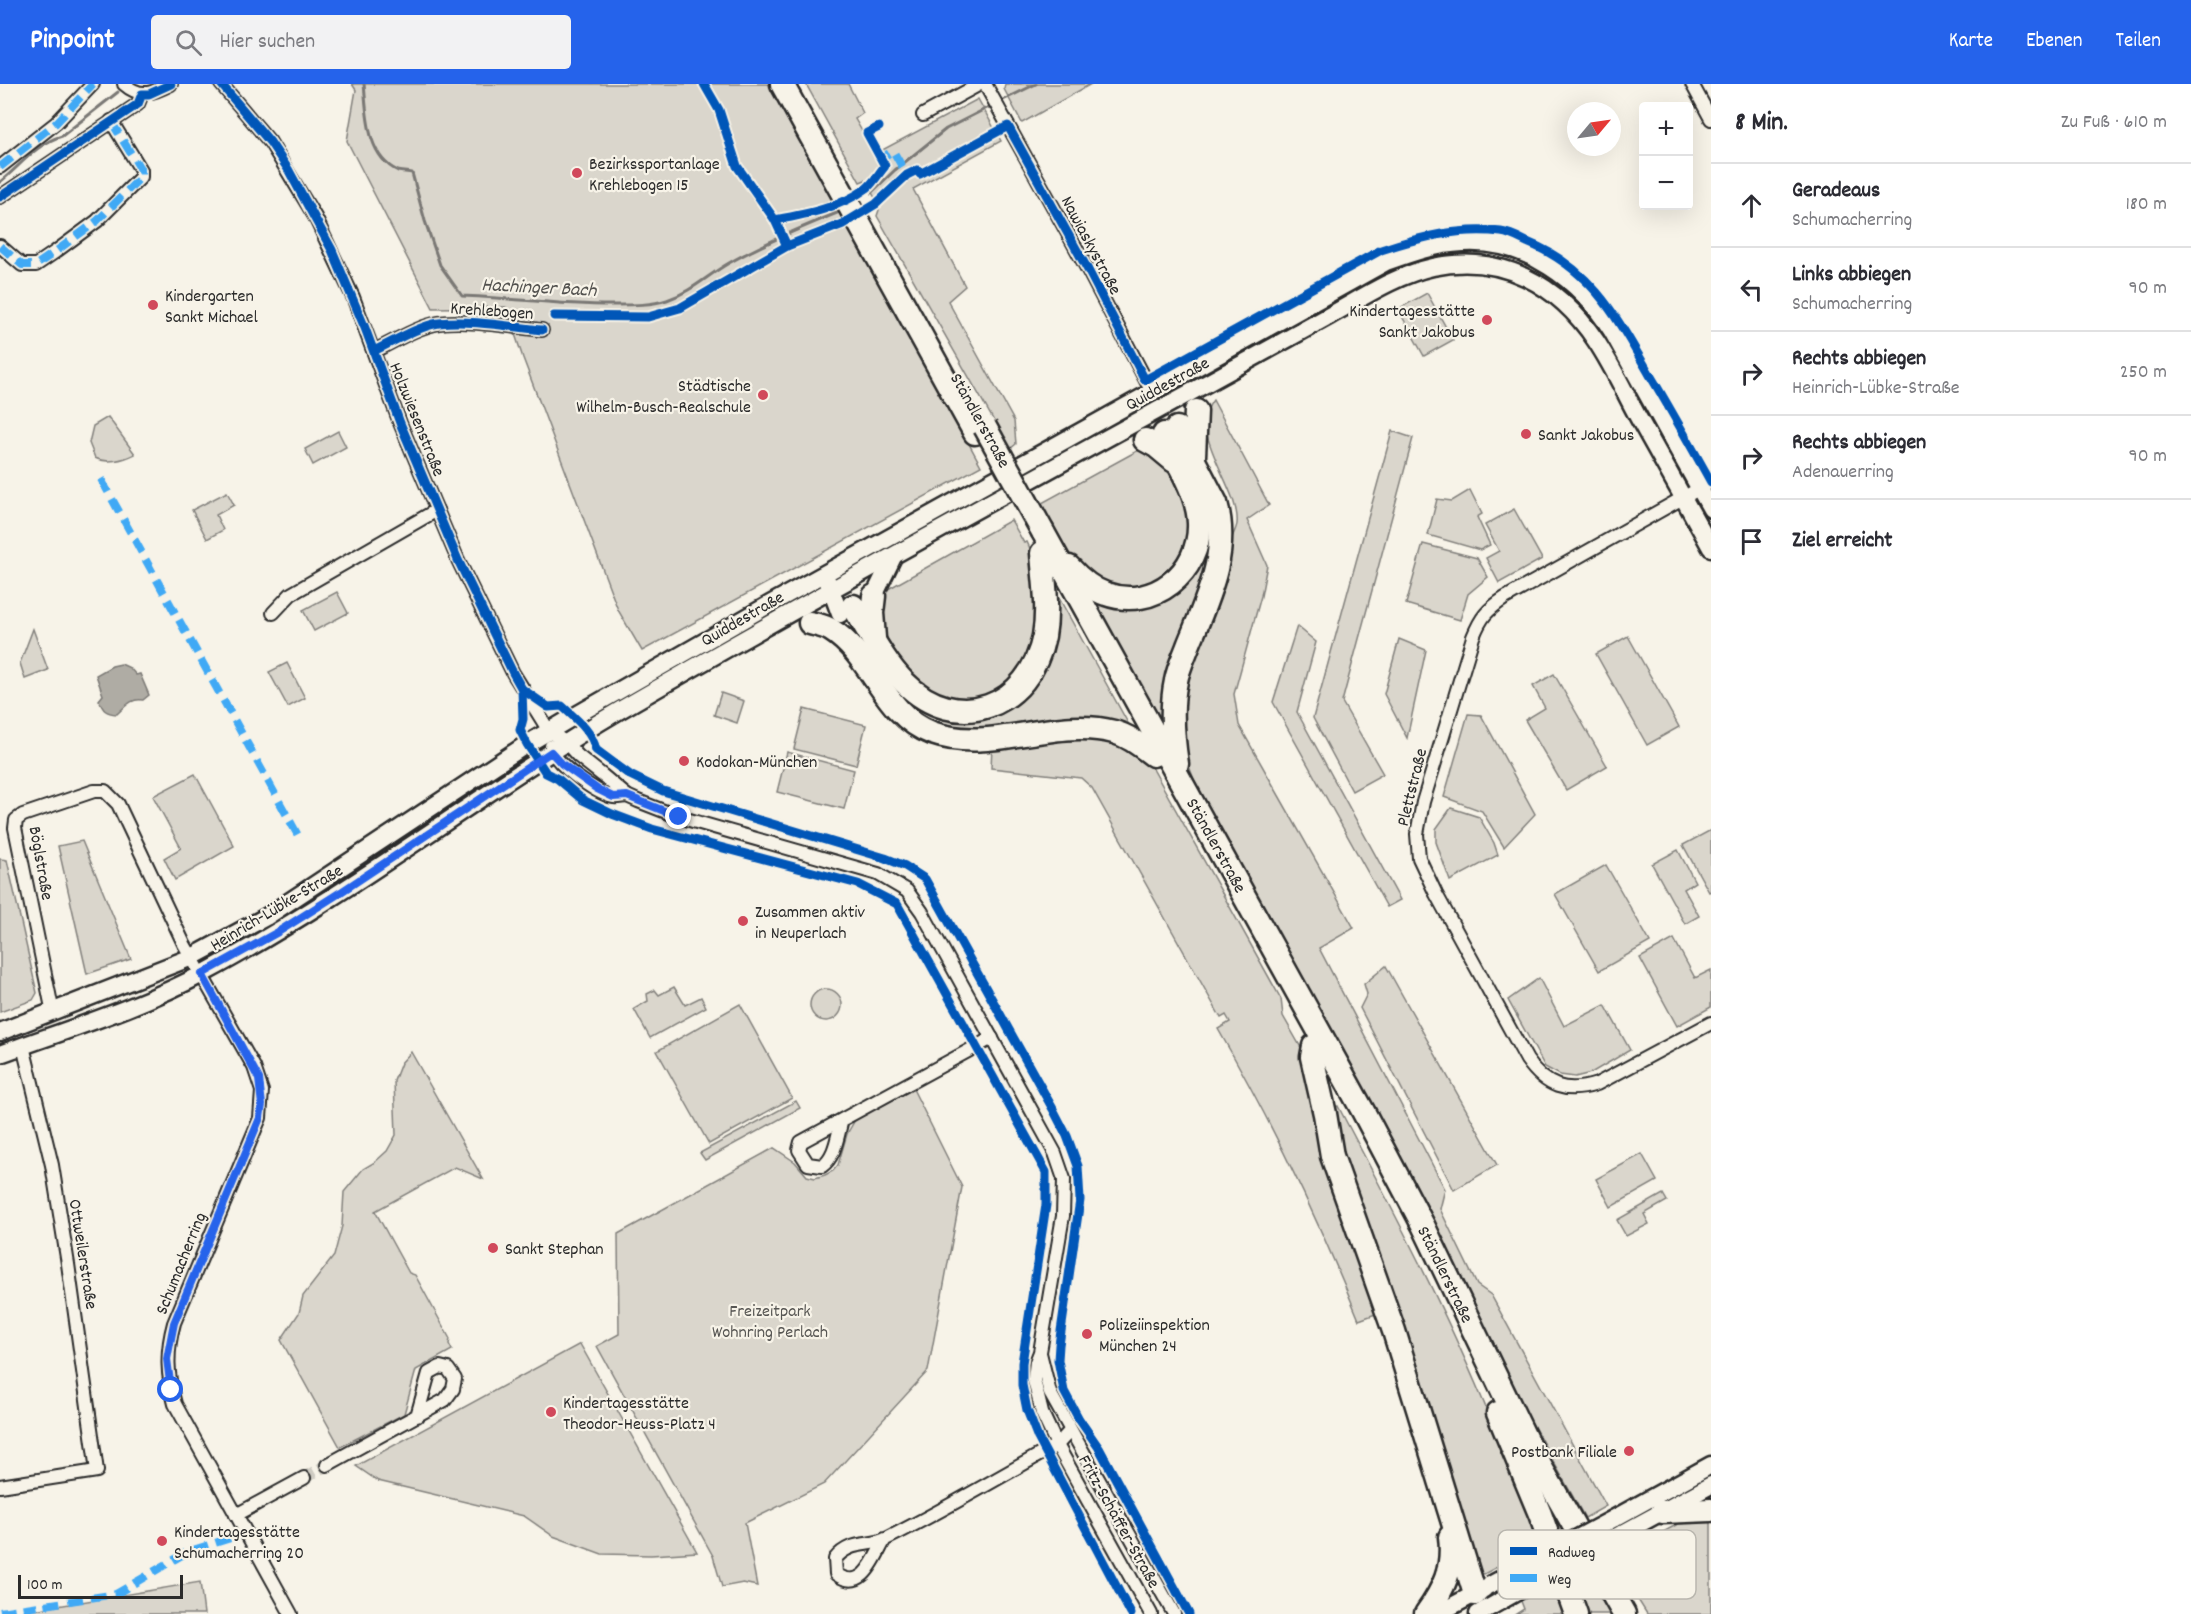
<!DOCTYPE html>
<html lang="de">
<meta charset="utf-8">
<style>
body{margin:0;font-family:Dekko,sans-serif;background:#f2f2f3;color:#2b2b33}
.controls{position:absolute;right:18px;top:18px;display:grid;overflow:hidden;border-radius:6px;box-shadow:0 6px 24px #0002}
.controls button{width:54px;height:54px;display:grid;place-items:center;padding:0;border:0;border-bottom:2px solid #e1e1e2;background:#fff;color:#2b2b33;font:30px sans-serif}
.compass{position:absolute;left:1567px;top:18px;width:54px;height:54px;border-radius:50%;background:#fff;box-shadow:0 6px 24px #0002;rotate:61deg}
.scale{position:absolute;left:18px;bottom:15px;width:165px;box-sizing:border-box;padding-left:6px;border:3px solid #2b2b2b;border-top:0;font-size:16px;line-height:21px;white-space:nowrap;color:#2b2b2b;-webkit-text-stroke:4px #f7f3e8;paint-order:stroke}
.stop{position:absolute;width:18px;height:18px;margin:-14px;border:4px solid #2563eb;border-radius:50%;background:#fff}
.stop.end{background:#2563eb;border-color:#fff;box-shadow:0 2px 6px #0008}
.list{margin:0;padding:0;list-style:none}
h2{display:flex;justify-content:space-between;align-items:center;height:78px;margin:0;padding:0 24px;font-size:26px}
h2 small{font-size:20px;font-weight:400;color:#7c7c81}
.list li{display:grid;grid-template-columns:39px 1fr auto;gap:18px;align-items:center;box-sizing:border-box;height:84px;padding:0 24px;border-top:2px solid #e1e1e2}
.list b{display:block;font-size:22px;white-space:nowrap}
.list p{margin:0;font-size:20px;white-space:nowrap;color:#7c7c81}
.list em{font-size:20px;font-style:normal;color:#7c7c81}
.icon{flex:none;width:33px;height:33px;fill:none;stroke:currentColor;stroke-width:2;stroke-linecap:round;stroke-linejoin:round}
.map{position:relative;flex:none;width:1711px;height:1530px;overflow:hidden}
header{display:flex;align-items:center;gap:36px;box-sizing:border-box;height:84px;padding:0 30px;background:#2563eb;color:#fff}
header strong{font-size:28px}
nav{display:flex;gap:33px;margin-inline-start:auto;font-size:21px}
.search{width:420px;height:54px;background:#f2f2f3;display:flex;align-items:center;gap:15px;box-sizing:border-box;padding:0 21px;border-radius:6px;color:#7c7c81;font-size:22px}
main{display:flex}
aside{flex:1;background:#fff}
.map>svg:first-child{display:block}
.green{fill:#dad6cc;stroke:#82807c;stroke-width:1.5}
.water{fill:#afaca4;stroke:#7a7874;stroke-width:1.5}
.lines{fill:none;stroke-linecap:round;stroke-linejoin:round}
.stream{stroke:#7a7874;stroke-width:3}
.street-tunnel{stroke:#cecbc2;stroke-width:12;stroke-dasharray:12 6;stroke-linecap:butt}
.street-casing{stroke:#2b2b2b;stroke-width:16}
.secondary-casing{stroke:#2b2b2b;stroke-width:21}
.highway-casing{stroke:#2b2b2b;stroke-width:27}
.street{stroke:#f7f3e8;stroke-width:12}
.secondary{stroke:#f7f3e8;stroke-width:16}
.highway{stroke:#f7f3e8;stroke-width:22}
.secondary-bridge-casing{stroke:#2b2b2b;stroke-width:21;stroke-linecap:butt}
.highway-bridge-casing{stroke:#2b2b2b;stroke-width:27;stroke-linecap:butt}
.secondary-bridge{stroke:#f7f3e8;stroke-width:16}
.highway-bridge{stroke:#f7f3e8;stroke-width:22}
.quiet{stroke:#3fa9f5;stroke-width:8;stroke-dasharray:15 8;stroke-linecap:butt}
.cycleway-casing{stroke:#f7f3e8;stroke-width:13}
.cycleway{stroke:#0057b8;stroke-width:9}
.route{stroke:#2563eb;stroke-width:8}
.poi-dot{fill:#d1495b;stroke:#f7f3e8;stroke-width:2}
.labels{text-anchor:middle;stroke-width:4.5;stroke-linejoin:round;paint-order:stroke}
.poi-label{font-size:18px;fill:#2b2b2b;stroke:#f7f3e8;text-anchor:start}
.street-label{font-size:18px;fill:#2b2b2b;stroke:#f7f3e8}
.park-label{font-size:18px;fill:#575653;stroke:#f7f3e8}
.water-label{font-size:20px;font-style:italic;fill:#53524f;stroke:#f7f3e8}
.key{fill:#f7f3e8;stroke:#bab7af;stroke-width:1.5}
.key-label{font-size:16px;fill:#2b2b2b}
</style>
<header>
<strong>Pinpoint</strong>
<div class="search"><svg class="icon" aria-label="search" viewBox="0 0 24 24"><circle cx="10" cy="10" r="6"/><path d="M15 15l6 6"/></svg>Hier suchen</div>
<nav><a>Karte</a><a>Ebenen</a><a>Teilen</a></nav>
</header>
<main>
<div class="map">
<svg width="1711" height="1530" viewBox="0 0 1711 1530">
<rect width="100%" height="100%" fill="#f7f3e8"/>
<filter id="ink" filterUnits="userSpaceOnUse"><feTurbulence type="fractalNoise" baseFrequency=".0167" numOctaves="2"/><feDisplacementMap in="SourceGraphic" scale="12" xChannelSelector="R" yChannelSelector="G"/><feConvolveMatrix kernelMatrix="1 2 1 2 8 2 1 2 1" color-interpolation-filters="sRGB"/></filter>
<g filter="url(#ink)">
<g class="green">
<polygon points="352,0 774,0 981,382 642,567 618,526 523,274 506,223 433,224 347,57 356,6"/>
<polygon points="806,0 848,0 863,29 855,35 875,70 978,15 1001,57 913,105 965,202 948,217 1014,337 1016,360 1010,365 877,132 880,123 865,96 860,98"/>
<polygon points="1005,0 1091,0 1022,39 1004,5"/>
<polygon points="1427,209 1453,256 1424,272 1398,225"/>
<path d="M1213 316 1269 421 1247 436 1267 481 1261 512 1234 610 1239 641 1354 844 1319 864 1445 1105 1440 1125 1477 1201 1491 1211 1606 1422 1585 1434 1509 1298 1217 742C1201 711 1184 680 1180 645 1175 607 1206 551 1218 515 1225 496 1228 477 1231 457 1232 452 1236 446 1237 440 1241 405 1186 349 1213 316Z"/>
<path d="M108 333 135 370C123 376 107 380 95 374L89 359 93 342Z"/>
<polygon points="338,347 346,363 313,381 305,365"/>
<polygon points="1392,347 1413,354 1342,618 1383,690 1352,707 1313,634"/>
<polygon points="1148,361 1166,376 1190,422 1189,466 1161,499 1110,507 1069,475 1040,420"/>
<polygon points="1470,406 1482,430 1477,433 1490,461 1480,466 1428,451 1437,415 1452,417"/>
<polygon points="227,408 234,421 216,431 223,446 207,455 192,426"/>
<polygon points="1514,425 1542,475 1499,499 1486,474 1499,467 1485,441"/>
<polygon points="1011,436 1024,459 1027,458 1033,471 1043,516 1027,579 992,614 944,616 910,591 881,545 881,509"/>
<polygon points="1206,443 1214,461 1163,642 1091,517 1141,521"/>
<polygon points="1423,460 1477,474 1488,493 1468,510 1460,536 1406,520"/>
<polygon points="337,508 348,529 314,547 303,526"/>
<polygon points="1059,514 1129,641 972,648 925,638 874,584 843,528 847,525 897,607 912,621 984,632 1055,540 1057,515"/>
<polygon points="1297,542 1316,558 1297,628 1400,816 1387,823 1273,618"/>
<polygon points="33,545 48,586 25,595 20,579"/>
<polygon points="1628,552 1679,643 1647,661 1596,570"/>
<polygon points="1399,555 1426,566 1407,654 1384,610"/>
<polygon points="287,579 305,614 288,623 269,588"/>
<polygon points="1554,590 1607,682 1566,706 1525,636 1545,624 1533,602"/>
<polygon points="721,609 744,617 737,639 714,631"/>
<polygon points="804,625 866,641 856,681 794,665"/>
<polygon points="1468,630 1481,631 1535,730 1504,763 1482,727 1444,713"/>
<path d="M1101 650 1148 676 1281 915 1283 932 1304 969 1381 1228 1359 1236C1318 1135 1272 1039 1218 945L1230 938 1226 931 1221 934 1092 704 1081 694 991 684 992 662Z"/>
<polygon points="787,668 854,686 844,725 777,708"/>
<polygon points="195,690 234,762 175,796 164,774 181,764 153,712"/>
<polygon points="1451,724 1479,733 1494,759 1498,771 1450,797 1436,758 1436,745"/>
<polygon points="1711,746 1711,807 1709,808 1683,761"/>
<polygon points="82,757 131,875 87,890 58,762"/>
<polygon points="1678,766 1695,798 1684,805 1699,832 1685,840 1652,780"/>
<polygon points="0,775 7,776 37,909 33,916 0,928"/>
<polygon points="1606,781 1650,858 1599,887 1555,810"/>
<polygon points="1674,855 1695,894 1711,886 1711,923 1677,942 1640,874"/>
<polygon points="1386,882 1497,1081 1454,1106 1360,924 1367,910 1364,900"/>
<polygon points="1539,894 1564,942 1605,921 1630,966 1591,989 1575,993 1560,991 1545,983 1508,916"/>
<polygon points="674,903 685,921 701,913 706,923 650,954 634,925 648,917 647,910 655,906 659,911"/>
<circle cx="826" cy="921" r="16"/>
<polygon points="740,920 792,1014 709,1060 657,967"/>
<polygon points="411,968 483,1095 455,1083 375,1127 409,1189 415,1191 450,1255 449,1260 452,1266 416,1286 404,1330 340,1363 281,1256 299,1229 303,1212 334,1172 342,1142 344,1108 363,1085 375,1078 387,1067 396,1051 394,997 401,979"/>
<polygon points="913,1005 962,1103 928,1287 824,1400 745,1439 757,1502 743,1499 722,1503 713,1472 597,1262 619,1250 618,1150 774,1064 795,1078 807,1092 815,1094 825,1091 833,1087 838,1081 847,1050 855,1036"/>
<polygon points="796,1017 800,1024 705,1076 700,1069"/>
<path d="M1338 1022C1392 1124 1447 1228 1491 1336 1518 1400 1542 1465 1567 1530H1516L1524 1525 1506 1478 1484 1490 1474 1486 1347 1097 1334 1025Z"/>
<polygon points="1642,1070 1657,1097 1611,1123 1596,1095"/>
<polygon points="1663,1110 1667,1117 1644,1130 1649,1140 1626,1152 1617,1136"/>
<polygon points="580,1260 697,1468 651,1471 602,1470 553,1452 524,1432 378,1397 356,1382"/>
<polygon points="1547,1415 1617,1530 1588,1530 1579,1499"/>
<polygon points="1711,1429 1711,1530 1647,1530 1632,1506 1621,1497 1609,1478 1685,1436"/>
<polygon points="200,1498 204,1530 10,1530"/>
</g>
<path class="water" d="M121 580 130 584 136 591 140 590 149 611 143 616C131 614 126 622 117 630 106 629 103 627 99 616L103 611 96 591 112 582Z"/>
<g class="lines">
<g class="stream">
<path d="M364 0C367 29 366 72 398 87 401 88 408 88 412 89L425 137 440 181 462 212C514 214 565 222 617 221 633 221 652 221 667 216 691 208 708 191 729 179 764 159 800 144 837 129"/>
<polyline points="999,18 1036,0"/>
<path d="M0 98C20 82 37 59 62 52L118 8"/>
<polyline points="871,109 895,86 946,45 993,21"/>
</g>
<polyline class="street-tunnel" points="304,1394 327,1381"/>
<defs>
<g id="street">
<path d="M124 0C141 15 153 9 171 0"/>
<polyline points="221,0 270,58 315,133 353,213 400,339 458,476 513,589 549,647 566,659 578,672 602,691 627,712 638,717 679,733 878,790 907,807 922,828 1055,1069 1064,1095 1063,1132 1040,1268 1036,1278 1034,1296 1042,1329 1057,1361 1151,1530"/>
<polyline points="985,0 1088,186 1152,308"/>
<polyline points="1692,0 1711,35"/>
<polyline points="923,31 980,0"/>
<polyline points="0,83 56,39 93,0"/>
<polyline points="0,113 138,20 142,10"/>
<polyline points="0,162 22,181 36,181 55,168 97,137 141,93 141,86 111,37"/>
<path d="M374 267C393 258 419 242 439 239 469 235 512 243 542 246"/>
<path d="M1711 398 1505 514C1487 526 1481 533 1473 553L1423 718 1417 750 1419 774 1436 810 1527 976C1546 1003 1566 1010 1597 1000L1711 939"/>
<polyline points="273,529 291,510 437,426"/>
<path d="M551 662C552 679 596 709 613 713 617 714 623 712 627 712"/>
<path d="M53 929 15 744 16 736 23 731 94 707H105L118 720 184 860 254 983 262 1007 260 1034 174 1239C166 1268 167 1291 175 1320L291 1530"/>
<path d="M842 1036C837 1052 836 1072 822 1082L808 1080 799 1066 801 1058 992 954"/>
<polyline points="1040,1269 1050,1309 1174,1530"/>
<polyline points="327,1381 445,1316 453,1305 455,1295 448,1285 440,1283 429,1289 417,1332"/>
<polyline points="0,1402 97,1387 68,1180 52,1081 23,962"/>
<polyline points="236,1431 304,1394"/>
<path d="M885 1455C874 1475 863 1509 836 1490L835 1475C851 1455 869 1464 888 1454 946 1425 1001 1392 1057 1361L1070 1347"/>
</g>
<g id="secondary">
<polyline points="828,498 840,530"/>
<polyline points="874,512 893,473"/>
<path d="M0 948 192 873 266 833 527 660 573 633 770 520 1386 178C1411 169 1436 160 1463 159 1526 155 1580 196 1612 247L1711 425"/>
<path d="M0 970C69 945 141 923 206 888 350 811 479 709 620 626 854 490 1093 363 1329 232 1362 214 1396 191 1433 183 1501 169 1558 200 1596 257 1612 281 1624 307 1638 333 1662 376 1687 420 1711 464"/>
<polyline points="1613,1435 1711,1381"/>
<polyline points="1621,1450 1711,1401"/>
<polyline points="1437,1530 1484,1505"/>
<polyline points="1478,1530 1499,1518"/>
</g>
<g id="highway">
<polyline points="782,0 975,349"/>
<polyline points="1145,356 1156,362 1174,377"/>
<polyline points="1194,372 1196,327"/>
<polyline points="1043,448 1363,1027 1423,1141 1530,1364 1624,1530"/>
<path d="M1069 483C1080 495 1091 505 1106 510 1153 527 1201 488 1199 439 1198 408 1176 378 1164 350"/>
<path d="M853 522C869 547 883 577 904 598 957 652 1030 623 1044 552 1049 524 1044 497 1042 469"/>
<path d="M810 539C817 541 825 542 831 546 873 572 883 631 932 649 991 670 1054 632 1114 648 1129 652 1141 662 1153 671"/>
<polyline points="874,554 872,529 874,512"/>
<path d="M1177 680C1173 654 1170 624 1176 597 1178 585 1184 573 1188 562 1207 515 1230 469 1216 419L1177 344"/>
<polyline points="1314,962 1312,973 1325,1030 1332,1072 1394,1247 1475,1510"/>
<polyline points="1498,1329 1540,1430 1576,1530"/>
<polyline points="1662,1428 1711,1426"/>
<path d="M1426 1530C1444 1505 1454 1484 1450 1453"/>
</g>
</defs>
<use href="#street" class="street-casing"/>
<use href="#secondary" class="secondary-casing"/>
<use href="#highway" class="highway-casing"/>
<use href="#street" class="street"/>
<use href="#secondary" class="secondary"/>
<use href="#highway" class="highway"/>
<defs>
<g id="secondary-bridge">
<polyline points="1490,1501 1613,1435"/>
<polyline points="1499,1518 1621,1450"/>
</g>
<polyline id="highway-bridge" points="985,343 1043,448"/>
</defs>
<use href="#secondary-bridge" class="secondary-bridge-casing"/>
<use href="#highway-bridge" class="highway-bridge-casing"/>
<use href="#secondary-bridge" class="secondary-bridge"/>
<use href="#highway-bridge" class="highway-bridge"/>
<g class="quiet">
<polyline points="878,69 881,74 893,67 907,91 905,93"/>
<polyline points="0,83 56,39 93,0"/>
<polyline points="0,162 22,181 36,181 55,168 97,137 141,93 141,86 111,37"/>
<polyline points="101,395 300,755"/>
<polyline points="0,1528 116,1510 187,1468 246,1449"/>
</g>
<defs>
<g id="cycleway">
<path d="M221 0 270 58 288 85 332 166 365 244 400 339 458 476 513 589 522 605 548 623 562 622C576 635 592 647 596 666L630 691 663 707 885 774 905 782 925 795 1053 1025 1067 1052 1078 1082 1080 1116 1059 1261 1058 1276 1064 1307 1079 1335 1099 1364 1189 1530"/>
<polyline points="704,0 719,26 737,82 775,136 787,162"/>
<polyline points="0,113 138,20 142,10 149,10 171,0"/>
<path d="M775 136C807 130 840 124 867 104 874 98 879 89 885 82L867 49 879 43"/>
<path d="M554 232 648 233 680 224 787 162 843 140 876 120 907 91 917 86 920 90 1008 42 1088 186 1145 296 1381 166C1420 153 1460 143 1501 148 1510 149 1519 154 1527 158 1592 184 1617 234 1650 291 1671 326 1691 362 1711 398"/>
<path d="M374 267C393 258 419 242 439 239 469 235 512 243 542 246"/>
<polyline points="522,605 523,635 520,646 527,660 546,689 558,695 583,716 612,730 652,745 858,800 897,820 1046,1088 1046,1121 1022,1279 1022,1301 1027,1326 1038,1354 1131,1530"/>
</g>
</defs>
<use href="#cycleway" class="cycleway-casing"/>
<use href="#cycleway" class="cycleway"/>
</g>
</g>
<g class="lines" filter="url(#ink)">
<polyline class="route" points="171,1306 167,1275 174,1239 260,1034 262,1021 259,995 202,890 278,848 341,808 551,668 562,680 597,705 613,713 627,712 679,733"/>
</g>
<g class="poi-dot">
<circle cx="577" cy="89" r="6"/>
<circle cx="153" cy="221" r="6"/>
<circle cx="1487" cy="236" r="6"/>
<circle cx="763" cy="311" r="6"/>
<circle cx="1526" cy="350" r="6"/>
<circle cx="684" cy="677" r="6"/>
<circle cx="743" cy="837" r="6"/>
<circle cx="493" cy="1164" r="6"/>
<circle cx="1087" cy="1250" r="6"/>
<circle cx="551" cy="1328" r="6"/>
<circle cx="1629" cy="1367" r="6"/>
<circle cx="162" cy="1457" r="6"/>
</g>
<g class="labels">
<g class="poi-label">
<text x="589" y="85">Bezirkssportanlage<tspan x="589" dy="21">Krehlebogen 15</tspan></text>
<text x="165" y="217">Kindergarten<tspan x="165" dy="21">Sankt Michael</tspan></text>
<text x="1475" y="232" text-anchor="end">Kindertagesstätte<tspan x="1475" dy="21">Sankt Jakobus</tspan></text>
<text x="751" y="307" text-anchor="end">Städtische<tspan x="751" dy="21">Wilhelm-Busch-Realschule</tspan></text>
<text x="1538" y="356">Sankt Jakobus</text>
<text x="696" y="683">Kodokan-München</text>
<text x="755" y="833">Zusammen aktiv<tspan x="755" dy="21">in Neuperlach</tspan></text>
<text x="505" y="1170">Sankt Stephan</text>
<text x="1099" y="1246">Polizeiinspektion<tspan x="1099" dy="21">München 24</tspan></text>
<text x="563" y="1324">Kindertagesstätte<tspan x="563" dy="21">Theodor-Heuss-Platz 4</tspan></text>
<text x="1617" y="1373" text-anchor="end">Postbank Filiale</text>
<text x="174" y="1453">Kindertagesstätte<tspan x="174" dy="21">Schumacherring 20</tspan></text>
</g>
<g class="street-label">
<text transform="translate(1092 161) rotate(62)" y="6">Nawiaskystraße</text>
<text transform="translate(492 226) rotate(4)" y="6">Krehlebogen</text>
<text transform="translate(1167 299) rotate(-29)" y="6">Quiddestraße</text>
<text transform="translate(418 335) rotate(68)" y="6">Holzwiesenstraße</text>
<text transform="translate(981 336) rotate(61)" y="6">Ständlerstraße</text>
<text transform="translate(742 534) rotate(-30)" y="6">Quiddestraße</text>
<text transform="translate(1411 703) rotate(-76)" y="6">Plettstraße</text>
<text transform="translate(1217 761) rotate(61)" y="6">Ständlerstraße</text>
<text transform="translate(42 779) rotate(80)" y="6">Böglstraße</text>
<text transform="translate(276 823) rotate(-31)" y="6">Heinrich-Lübke-Straße</text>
<text transform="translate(84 1170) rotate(81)" y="6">Ottweilerstraße</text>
<text transform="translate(180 1179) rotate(-68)" y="6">Schumacherring</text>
<text transform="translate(1446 1190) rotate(64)" y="6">Ständlerstraße</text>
<text transform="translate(1120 1437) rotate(61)" y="6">Fritz-Schäffer-Straße</text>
</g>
<g class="park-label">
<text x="770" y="1232">Freizeitpark<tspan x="770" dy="21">Wohnring Perlach</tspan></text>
</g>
<g class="water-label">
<text transform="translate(539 202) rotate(3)" y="7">Hachinger Bach</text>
</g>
</g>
<rect x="1498" y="1446" width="198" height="69" rx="9" class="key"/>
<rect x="1510" y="1463" width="27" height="8" fill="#0057b8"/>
<rect x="1510" y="1490" width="27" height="8" fill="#3fa9f5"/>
<g class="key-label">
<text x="1548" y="1473">Radweg</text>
<text x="1548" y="1500">Weg</text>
</g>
</svg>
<div class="controls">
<button>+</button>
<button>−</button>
</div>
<svg class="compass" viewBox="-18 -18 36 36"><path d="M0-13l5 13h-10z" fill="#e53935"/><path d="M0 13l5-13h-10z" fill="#7c7c81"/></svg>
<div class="scale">100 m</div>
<div class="stop" style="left:171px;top:1306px"></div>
<div class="stop end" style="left:679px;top:733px"></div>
</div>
<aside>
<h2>8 Min.<small>Zu Fuß · 610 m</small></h2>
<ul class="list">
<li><svg class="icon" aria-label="ahead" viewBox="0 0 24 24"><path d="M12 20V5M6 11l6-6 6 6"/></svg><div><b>Geradeaus</b><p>Schumacherring</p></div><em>180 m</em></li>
<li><svg class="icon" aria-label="left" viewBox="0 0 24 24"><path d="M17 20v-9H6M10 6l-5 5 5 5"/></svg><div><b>Links abbiegen</b><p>Schumacherring</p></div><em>90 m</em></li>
<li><svg class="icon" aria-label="right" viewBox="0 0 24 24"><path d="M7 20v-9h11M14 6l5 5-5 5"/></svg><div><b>Rechts abbiegen</b><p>Heinrich-Lübke-Straße</p></div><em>250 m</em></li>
<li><svg class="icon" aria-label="right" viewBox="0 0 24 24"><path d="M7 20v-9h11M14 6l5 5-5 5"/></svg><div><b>Rechts abbiegen</b><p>Adenauerring</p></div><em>90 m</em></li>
<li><svg class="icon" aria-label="arrive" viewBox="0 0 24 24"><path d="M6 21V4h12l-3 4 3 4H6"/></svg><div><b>Ziel erreicht</b></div></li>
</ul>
</aside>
</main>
